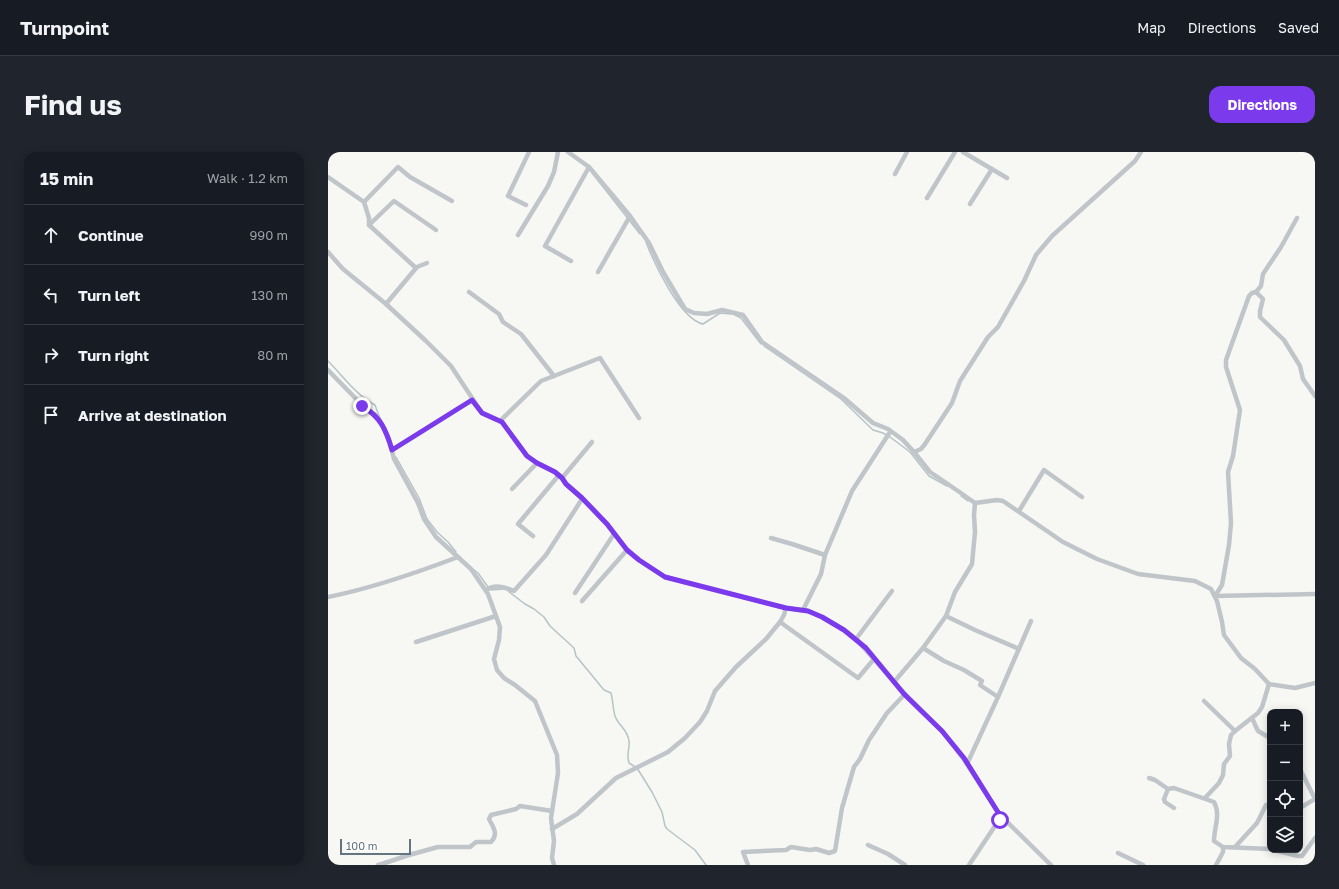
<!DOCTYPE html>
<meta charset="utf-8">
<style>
body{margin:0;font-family:"Golos Text",sans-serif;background:#20242c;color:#f1f3f6}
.controls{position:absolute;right:12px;bottom:12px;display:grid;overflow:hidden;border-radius:8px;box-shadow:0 2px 10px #0003}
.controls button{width:36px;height:36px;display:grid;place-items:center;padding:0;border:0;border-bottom:1px solid #363941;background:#171b24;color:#f1f3f6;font:20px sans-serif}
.scale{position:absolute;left:12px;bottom:10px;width:71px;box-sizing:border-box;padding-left:4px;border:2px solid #627580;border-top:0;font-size:11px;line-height:14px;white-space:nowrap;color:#627580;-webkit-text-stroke:3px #fff;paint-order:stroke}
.stop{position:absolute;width:12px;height:12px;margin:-9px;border:3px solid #7c3aed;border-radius:50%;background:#fff}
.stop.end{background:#7c3aed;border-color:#fff;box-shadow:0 1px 4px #0008}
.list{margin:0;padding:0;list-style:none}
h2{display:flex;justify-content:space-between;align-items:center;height:52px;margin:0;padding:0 16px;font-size:17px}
h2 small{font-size:13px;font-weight:400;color:#9ea1a6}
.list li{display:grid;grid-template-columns:26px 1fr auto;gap:12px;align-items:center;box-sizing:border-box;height:60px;padding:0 16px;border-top:1px solid #363941}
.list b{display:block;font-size:15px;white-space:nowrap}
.list em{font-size:13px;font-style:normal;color:#9ea1a6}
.icon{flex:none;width:22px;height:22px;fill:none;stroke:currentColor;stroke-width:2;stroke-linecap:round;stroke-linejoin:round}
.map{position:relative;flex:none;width:987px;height:713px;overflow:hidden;border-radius:12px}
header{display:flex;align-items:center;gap:24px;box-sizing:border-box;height:56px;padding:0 20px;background:#171b24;border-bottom:1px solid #363941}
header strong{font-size:19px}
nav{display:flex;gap:22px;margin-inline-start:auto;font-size:14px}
.intro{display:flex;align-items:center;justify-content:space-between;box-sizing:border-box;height:96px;padding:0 24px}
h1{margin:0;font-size:28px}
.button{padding:10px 18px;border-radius:12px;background:#7c3aed;color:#fff;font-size:14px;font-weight:700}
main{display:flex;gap:24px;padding:0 24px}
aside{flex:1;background:#171b24;border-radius:12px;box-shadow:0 2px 10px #0003}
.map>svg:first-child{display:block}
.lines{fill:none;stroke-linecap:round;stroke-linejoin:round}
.stream{stroke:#b6c4c7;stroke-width:1.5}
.minor{stroke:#c0c5c9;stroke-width:4.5}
.route{stroke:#7c3aed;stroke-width:5}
</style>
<header>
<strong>Turnpoint</strong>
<nav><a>Map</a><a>Directions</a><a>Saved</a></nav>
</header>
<div class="intro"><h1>Find us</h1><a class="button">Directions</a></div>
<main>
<aside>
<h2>15 min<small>Walk · 1.2 km</small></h2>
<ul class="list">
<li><svg class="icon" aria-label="ahead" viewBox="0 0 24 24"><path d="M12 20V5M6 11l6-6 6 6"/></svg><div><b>Continue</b></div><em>990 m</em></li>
<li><svg class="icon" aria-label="left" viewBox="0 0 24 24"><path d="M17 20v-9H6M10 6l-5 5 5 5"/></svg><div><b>Turn left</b></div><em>130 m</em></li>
<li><svg class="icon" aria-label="right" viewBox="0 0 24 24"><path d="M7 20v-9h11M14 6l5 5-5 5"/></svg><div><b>Turn right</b></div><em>80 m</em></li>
<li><svg class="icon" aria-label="arrive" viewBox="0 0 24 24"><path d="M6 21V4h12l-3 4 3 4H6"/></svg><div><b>Arrive at destination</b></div></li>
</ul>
</aside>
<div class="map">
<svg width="987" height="713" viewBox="0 0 987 713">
<rect width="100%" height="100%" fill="#f7f7f4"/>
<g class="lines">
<g class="stream">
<polyline points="265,22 312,82"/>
<path d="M318 90C326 111 352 167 375 172L392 161 403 162"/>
<polyline points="407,163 413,166 433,192"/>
<polyline points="436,194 513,247 545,278 555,281 562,285 582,300 601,324 619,334"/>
<path d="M0 209C15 224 28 243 47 253L51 264"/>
<polyline points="68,305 91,346 99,367 109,380 120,390 128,400"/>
<polyline points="633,344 640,349"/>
<polyline points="145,417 150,421 160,435"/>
<polyline points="163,438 175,437"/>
<path d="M180 439 197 452 206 457 216 465 222 474 246 496 248 504 276 538 283 541C285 549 285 557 287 564 290 573 300 578 301 589 302 597 298 601 301 611L309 616 324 640 334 660 337 674 339 677 367 698 378 713"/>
</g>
<g class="minor">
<polyline points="240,0 261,15 302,64 321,91 335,120 357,157 366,161 379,162 394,158 415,163 434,190 516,246 545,271 560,277 575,288 586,300 602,320 630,339 647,351 669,348 675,349 735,390 769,407 810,422 867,429 883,437 889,449 894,470 896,483 913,506 927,517 941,532 967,536 987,531"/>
<polyline points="635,0 679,26"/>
<polyline points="567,22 579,0"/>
<polyline points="0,25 36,50 41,66 41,73 88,116"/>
<polyline points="599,46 627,0"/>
<polyline points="36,50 70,15 82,25 124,49"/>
<polyline points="642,52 664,17"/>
<polyline points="198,53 180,44 201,0"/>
<polyline points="41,73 66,49 108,78"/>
<polyline points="190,83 220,34 226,20 230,0"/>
<polyline points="0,100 15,117 58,152 98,189 123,214 154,261 174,270 199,304 209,311 227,320 234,326 238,332 254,346 279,372 299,398 311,408 337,425 458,456 480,459 494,465 516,478 528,487 577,542 614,579 635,606 672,663 723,713"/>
<polyline points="243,109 217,94 261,15"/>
<polyline points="270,120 302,64"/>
<polyline points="141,140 171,162 175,170 193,182 226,224"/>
<polyline points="928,140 935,147 932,159 932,165 956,188 972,214 975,227 987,244"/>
<polyline points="58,152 89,115 99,111"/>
<polyline points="0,218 34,253 50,265 61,287 66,307 90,351 96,367 108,385 143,417 160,442 172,475 171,488 166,507 169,518 176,526 187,533 207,549 229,603 230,621 223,666 226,689 224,706 226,713"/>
<polyline points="172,269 213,229 272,206 311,266"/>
<polyline points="64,298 144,248"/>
<polyline points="586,300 593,297 597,292 624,251 632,229 660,185 670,175 696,129 708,103 724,84 807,9 813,0"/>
<polyline points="234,326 264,290"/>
<polyline points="184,337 209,311"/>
<polyline points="691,359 716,318 754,345"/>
<polyline points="205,384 190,372 231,323"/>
<polyline points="443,386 464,392 497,403"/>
<path d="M158 438C167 432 176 435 186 439L218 403 254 347"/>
<polyline points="247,441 286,382"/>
<polyline points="887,444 894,433 901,393 903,371 900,320 905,304 912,258 898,215 898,208 921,144 924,141 928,140 933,134 935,122 953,95 969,66"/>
<polyline points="887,444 987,442"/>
<path d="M0 445C45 436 88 421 130 405"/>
<polyline points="254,449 299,398"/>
<polyline points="475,458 493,422 497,403 524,339 562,280"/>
<polyline points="618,464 647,478 691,497"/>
<polyline points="452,470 530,526 546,507"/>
<polyline points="528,487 564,439"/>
<polyline points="88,490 168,464"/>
<polyline points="595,496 616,509 636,518 654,529 652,533 670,545"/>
<polyline points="566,530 595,496 618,464 627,440 644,412 647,380 646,363 647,351"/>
<polyline points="876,549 907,579"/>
<polyline points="924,566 930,579 942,586"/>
<polyline points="639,612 670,545 703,469"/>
<polyline points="972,617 987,647"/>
<polyline points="821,626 827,628 840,637"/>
<polyline points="877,646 891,631 895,623 896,612 902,604 901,592 903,583 907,579 930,561 934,555 941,532"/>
<path d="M846 656 837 650 836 647 840 637 846 636 886 650C893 663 886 675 886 689L895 695 942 697"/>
<polyline points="972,656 987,647"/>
<polyline points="224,677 249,662 288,626 340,600 357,586 372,570 379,559 387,539 408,515 438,487 452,470 456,463 458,456"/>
<polyline points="540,693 560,702 577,713"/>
<polyline points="907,695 929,671 938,653 942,653"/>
<polyline points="946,698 970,704 974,704 987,686"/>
<polyline points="790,701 815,713"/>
<polyline points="50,713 57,711"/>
<path d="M57 713V711L81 703 110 695H142L148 690H163C171 682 165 675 161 667L163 663 188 657 192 654 224 659"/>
<polyline points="420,713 415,700 458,698 463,695 482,698 488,697 501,701 507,699 514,656 526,615 532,607 541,588 559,561 577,542"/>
<polyline points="641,713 673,665"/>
<polyline points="888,713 895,700 895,695"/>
</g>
</g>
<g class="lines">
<path class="route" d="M34 254C53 265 58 278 64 298L144 248 154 261 174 270 199 304 209 311 227 320 234 326 238 332 254 346 279 372 299 398 311 408 337 425 458 456 480 459 494 465 516 478 538 496 576 542 614 579 636 606 673 665 672 668"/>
</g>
</svg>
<div class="controls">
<button>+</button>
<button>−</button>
<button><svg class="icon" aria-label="locate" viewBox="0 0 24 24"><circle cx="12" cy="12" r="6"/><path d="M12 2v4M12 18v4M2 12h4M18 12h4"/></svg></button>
<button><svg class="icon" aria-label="layers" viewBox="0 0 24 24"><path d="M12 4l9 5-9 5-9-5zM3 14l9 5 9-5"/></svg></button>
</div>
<div class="scale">100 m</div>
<div class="stop" style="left:672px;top:668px"></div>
<div class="stop end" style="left:34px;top:254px"></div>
</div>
</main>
